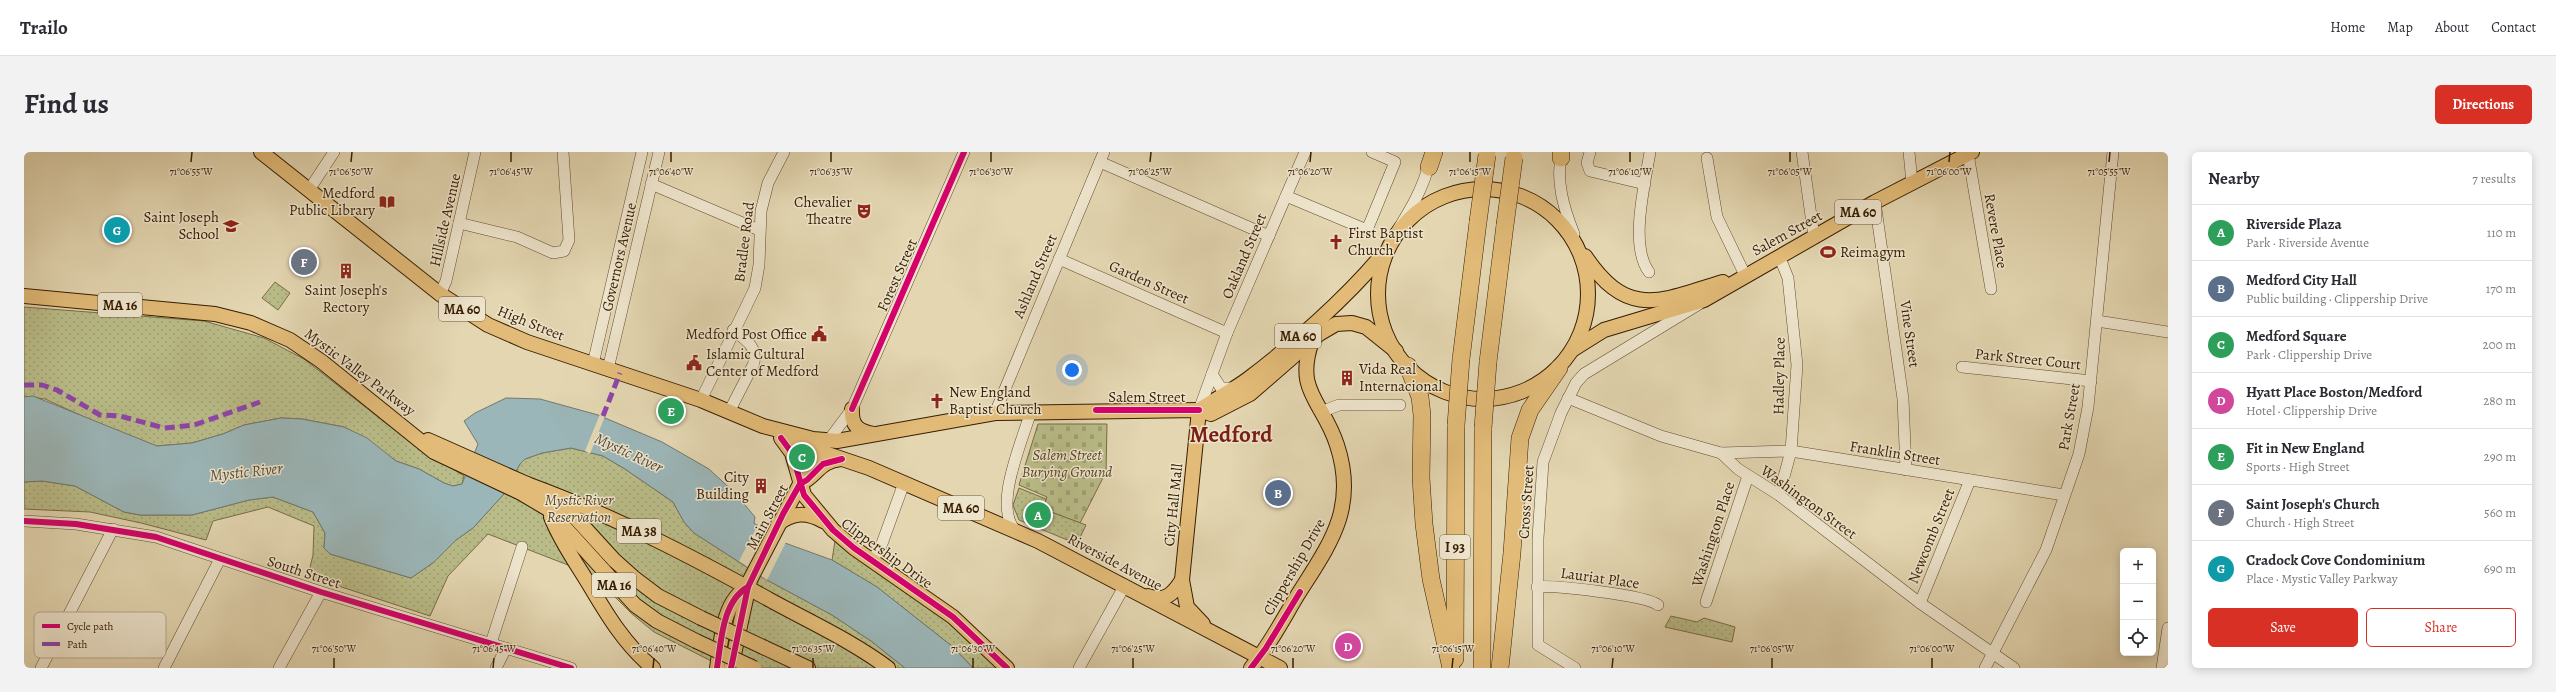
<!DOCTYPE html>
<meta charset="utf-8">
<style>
body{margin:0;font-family:Alegreya,serif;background:#f2f2f3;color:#2b2b33}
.controls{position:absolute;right:12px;bottom:12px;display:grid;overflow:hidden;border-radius:6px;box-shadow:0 2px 10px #0003}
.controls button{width:36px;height:36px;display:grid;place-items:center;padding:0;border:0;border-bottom:1px solid #e1e1e2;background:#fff;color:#2b2b33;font:20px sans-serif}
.you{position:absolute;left:1048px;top:218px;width:14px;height:14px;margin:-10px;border:3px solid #fff;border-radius:50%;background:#1a73e8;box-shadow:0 0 0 6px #1a73e833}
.badge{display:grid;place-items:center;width:26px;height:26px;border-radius:50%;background:#d93025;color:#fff;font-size:13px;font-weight:700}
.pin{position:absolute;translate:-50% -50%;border:2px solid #fff;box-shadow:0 1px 4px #0006}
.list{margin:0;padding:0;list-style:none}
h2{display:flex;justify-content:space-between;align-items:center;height:52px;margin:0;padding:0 16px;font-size:17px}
h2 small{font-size:13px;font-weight:400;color:#7c7c81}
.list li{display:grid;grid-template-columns:26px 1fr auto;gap:12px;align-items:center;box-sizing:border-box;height:56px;padding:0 16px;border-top:1px solid #e1e1e2}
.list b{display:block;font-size:15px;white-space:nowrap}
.list p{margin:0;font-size:13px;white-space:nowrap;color:#7c7c81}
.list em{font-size:13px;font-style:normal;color:#7c7c81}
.actions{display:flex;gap:8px;padding:12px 16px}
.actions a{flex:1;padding:9px 0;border:1px solid #d93025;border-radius:6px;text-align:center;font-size:14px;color:#d93025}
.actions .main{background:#d93025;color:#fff}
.icon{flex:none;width:22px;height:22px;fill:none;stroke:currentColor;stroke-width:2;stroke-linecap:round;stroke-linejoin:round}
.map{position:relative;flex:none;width:2144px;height:516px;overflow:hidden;border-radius:6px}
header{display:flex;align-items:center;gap:24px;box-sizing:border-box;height:56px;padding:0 20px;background:#fff;border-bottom:1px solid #e1e1e2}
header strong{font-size:19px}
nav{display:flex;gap:22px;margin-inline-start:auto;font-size:14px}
.intro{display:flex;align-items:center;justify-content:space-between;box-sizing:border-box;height:96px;padding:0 24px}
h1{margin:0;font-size:28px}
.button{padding:10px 18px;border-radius:6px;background:#d93025;color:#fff;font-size:14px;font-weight:700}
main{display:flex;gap:24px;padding:0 24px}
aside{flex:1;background:#fff;border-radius:6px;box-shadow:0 2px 10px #0003}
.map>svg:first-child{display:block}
.cemetery{fill:url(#cemetery-stones);stroke:#786c44}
.park{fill:url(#park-dots);stroke:#786c44}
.water{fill:#9bb6b8;stroke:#73796f}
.pier{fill:#e3d6b1}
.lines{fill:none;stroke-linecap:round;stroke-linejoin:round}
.minor-casing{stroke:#624b2d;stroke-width:12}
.major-casing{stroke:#371d01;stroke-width:16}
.highway-casing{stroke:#371d01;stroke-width:18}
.minor{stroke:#ede4cc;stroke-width:11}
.major{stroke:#e2bb78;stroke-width:14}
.highway{stroke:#e2bb78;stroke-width:17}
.major-bridge-casing{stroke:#371d01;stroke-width:16;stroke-linecap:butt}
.highway-bridge-casing{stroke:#371d01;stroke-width:18;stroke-linecap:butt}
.major-bridge{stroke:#e2bb78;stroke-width:14}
.highway-bridge{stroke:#e2bb78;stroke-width:17}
.quiet{stroke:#8e44ad;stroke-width:5;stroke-dasharray:10 5;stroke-linecap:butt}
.cycleway-casing{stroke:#ede4cc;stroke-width:8}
.cycleway{stroke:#d6006c;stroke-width:6}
.ticks{fill:none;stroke:#371d01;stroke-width:1.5}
.labels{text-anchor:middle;stroke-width:3;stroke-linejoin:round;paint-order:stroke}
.shield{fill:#ede4cc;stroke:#6e593e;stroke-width:1}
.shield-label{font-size:14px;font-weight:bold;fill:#371d01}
.poi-label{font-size:15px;fill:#371d01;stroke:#ede4cc;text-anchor:end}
.street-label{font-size:15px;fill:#371d01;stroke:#ede4cc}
.park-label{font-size:15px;font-style:italic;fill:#584523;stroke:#ede4cc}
.water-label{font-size:16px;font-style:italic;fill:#554b38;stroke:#ede4cc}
.town-label{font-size:23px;font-weight:bold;fill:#7a1f14;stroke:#ede4cc}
.key{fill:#ede4cc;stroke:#b6a88f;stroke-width:1}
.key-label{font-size:11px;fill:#371d01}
.ticks-label{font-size:10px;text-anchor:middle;fill:#371d01;stroke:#ede4cc;stroke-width:3;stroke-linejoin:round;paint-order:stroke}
</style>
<header>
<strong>Trailo</strong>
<nav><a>Home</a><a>Map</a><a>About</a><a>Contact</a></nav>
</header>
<div class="intro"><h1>Find us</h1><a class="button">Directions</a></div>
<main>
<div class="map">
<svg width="2144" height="516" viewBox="0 0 2144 516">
<defs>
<pattern id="cemetery-stones" width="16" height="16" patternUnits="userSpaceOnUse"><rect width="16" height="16" fill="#b9bc88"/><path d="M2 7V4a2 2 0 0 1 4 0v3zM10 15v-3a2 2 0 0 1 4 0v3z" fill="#a0a174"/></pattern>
<pattern id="park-dots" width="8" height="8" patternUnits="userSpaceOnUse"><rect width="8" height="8" fill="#b9bc88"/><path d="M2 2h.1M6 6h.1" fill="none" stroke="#a0a174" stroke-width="1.8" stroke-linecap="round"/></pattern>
</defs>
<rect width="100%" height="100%" fill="#e3d6b1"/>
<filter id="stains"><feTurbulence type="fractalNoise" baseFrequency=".005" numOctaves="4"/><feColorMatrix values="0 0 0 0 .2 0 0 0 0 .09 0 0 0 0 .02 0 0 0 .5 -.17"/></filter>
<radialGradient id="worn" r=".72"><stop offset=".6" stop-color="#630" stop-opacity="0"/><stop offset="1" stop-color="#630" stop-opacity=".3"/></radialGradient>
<polygon class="cemetery" points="1014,272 1083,272 1082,320 1056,371 1018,357 1023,345 995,333"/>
<g class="park">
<polygon points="251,130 266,141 254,158 238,146"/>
<polygon points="0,155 180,169 240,186 280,207 386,290 440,324 438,332 429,334 420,331 395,317 372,309 320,275 278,267 257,266 220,273 199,282 168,291 132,294 71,270 21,247 0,244"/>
<polygon points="547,296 579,304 601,317 649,350 660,370 670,381 743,428 808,463 847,489 881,516 701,516 630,480 608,462 572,426 562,420 464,382 424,424 406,464 284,424 289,403 290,374 244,355 189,369 182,388 117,371 66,360 0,357 0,330 18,329 51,334 100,360 116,363 168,363 225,348 249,345 289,360 301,381 300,396 306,402 387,426 410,410 432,388 449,376 479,343 496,312 501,307 518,301"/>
<polygon points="995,336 1022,347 1019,357 1062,373 1053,392 995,368 989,353"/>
<polygon points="811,389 837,409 927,471 974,516 949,516 929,495 853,435 808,408"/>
<polygon points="1647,464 1673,470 1680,466 1711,475 1708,490 1641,475"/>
</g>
<polygon class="water" points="9,244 133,294 168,291 199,282 220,273 257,266 278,267 320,275 343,286 372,309 395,317 420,331 429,334 438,332 454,292 440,269 451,261 482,246 516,247 574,263 638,290 685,317 711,341 731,365 730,371 761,391 808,408 853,435 929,495 949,516 881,516 847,489 808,463 743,428 670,381 660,370 649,350 601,317 579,304 547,296 518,301 501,307 496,312 479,343 449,376 432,388 410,410 387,426 306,402 300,396 301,381 289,360 249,345 225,348 168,363 116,363 100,360 51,334 18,329 0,330 0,245"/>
<g class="pier">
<polygon points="576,262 581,264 566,302 561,299"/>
<polygon points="735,371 762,390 743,428 715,409"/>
</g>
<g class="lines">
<defs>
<g id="minor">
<polyline points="1566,0 1563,11 1566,19 1621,32"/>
<polyline points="1778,0 1790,85"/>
<polyline points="1885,0 1888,31"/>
<path d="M1538 1C1531 28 1540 57 1550 82"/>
<polyline points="1944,2 1967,137"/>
<polyline points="1683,6 1693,65 1721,123"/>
<polyline points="1076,10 1245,84"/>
<polyline points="627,32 735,78"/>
<polyline points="285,38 310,0"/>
<polyline points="1262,44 1343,78 1371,10 1348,0"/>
<polyline points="1851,50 1879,247 1882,318"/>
<polyline points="435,71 493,85 529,101 540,99 545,88 539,0"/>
<path d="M1370 84C1385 60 1400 36 1406 8"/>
<polyline points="1035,107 1203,181"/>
<path d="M1625 120C1605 93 1621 32 1626 0"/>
<polyline points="416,142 422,129 451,0"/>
<polyline points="2073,169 2144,180"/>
<polyline points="569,212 618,0"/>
<polyline points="1938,215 2067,229"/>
<polyline points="584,217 635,0"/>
<polyline points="1188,222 1197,236 1210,236"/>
<polyline points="1544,246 1637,284 1697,301 1714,317 1755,343 1896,451 1990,516"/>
<polyline points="677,248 731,136 735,113 737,59 744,31 760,0"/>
<polyline points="1175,258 1203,181 1281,0"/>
<path d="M705 260 730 211C733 194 722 188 709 178"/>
<polyline points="1297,260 1315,253 1376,253"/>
<polyline points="971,261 1080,0"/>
<polyline points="804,289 828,257 940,0"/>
<polyline points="1697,301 1767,299 2040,343"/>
<polyline points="1755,343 1767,299 1773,213 1764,126 1756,106"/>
<polyline points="0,369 52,372 132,385 297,440 547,516"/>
<path d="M993 380C967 357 999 288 1007 259"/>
<polyline points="847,409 856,397 880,331"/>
<path d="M1513 435C1529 433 1622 443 1634 453"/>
<polyline points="1682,450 1724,324"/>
<polyline points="1896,451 1946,328"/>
<polyline points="467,491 498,395"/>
<polyline points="17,516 89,377"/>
<polyline points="140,516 196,407"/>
<polyline points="255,516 297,440"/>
<polyline points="472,516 482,496"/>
<polyline points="1055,516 1101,433"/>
<polyline points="1551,516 1514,493 1514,386 1519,310 1537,261 1552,231 1560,222 1675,152"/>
<polyline points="1961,516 2022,398 2055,302 2064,255 2089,0"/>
<polyline points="2138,516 2144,476"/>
</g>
<g id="major">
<polyline points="237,0 416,142 464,173 503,190 677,248 739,274 789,287 813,289 971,261 1175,258 1187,262 1226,242 1295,182 1312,172 1328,171 1342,175 1372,199"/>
<circle cx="1459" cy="142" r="105"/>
<path d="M1561 104C1604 168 1636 149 1699 130"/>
<polyline points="0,144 191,162 227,171 266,188 297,209 410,300 497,341 524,357 611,453 633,469 672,489"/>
<polyline points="1548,198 1580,178 1680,148 1851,50 1948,0"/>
<path d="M828 257C827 274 834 279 850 282"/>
<path d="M1175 258C1191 247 1208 239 1224 227 1269 193 1322 146 1358 103"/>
<polyline points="1175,258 1158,428 1163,455 1179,472"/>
<polyline points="757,286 768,301 780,343 809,378 830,396 929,465 983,516"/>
<polyline points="759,287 845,316 1014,389 1256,516"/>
<polyline points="404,288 503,332 528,347 548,362 590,408 609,425 634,444 677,466"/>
<path d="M503 332C588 363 667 404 746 448 786 470 828 489 864 516"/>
<path d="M776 332C793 324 795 309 817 307"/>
<path d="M527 365C536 388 550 408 563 429 582 461 600 492 629 516"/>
<path d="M754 372C769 360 783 360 799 369"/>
<path d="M1124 444C1141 451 1150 441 1158 428"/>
<polyline points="739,495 784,516"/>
<path d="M693 516C697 491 698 449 724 435"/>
<polyline points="707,516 726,428 776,332 780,316 799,294"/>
<path d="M1227 516C1245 494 1258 469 1273 444 1305 393 1334 357 1313 293 1299 249 1270 240 1288 189"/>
</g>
<g id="highway">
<polyline points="1537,6 1537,0"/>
<polyline points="1405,15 1410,0"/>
<polyline points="1437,207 1454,70"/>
<polyline points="1464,210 1481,73"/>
<polyline points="1384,214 1396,245 1398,263 1397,326 1400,372 1407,427 1427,516"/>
<polyline points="1431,507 1432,273"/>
<polyline points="1458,516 1459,276"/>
<polyline points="1476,516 1488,401 1496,286 1506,258 1535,216"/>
</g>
</defs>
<use href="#minor" class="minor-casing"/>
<use href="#major" class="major-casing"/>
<use href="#highway" class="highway-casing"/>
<use href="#minor" class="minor"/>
<use href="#major" class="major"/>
<use href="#highway" class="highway"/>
<defs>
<g id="major-bridge">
<polyline points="677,466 739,495"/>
<polyline points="672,489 730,516"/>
</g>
<g id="highway-bridge">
<polyline points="1454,70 1463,3"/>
<polyline points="1481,73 1490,6"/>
<polyline points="1432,273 1437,207"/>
<polyline points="1459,276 1464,210"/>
</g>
</defs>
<use href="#major-bridge" class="major-bridge-casing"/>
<use href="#highway-bridge" class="highway-bridge-casing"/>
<use href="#major-bridge" class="major-bridge"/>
<use href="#highway-bridge" class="highway-bridge"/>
<g class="quiet">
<polyline points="0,233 18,233 33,238 76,263 96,264 140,276 170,273 236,250"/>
<polyline points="579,264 596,221"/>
</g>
<defs>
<g id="cycleway">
<polyline points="828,257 940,0"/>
<polyline points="1072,258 1175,258"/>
<polyline points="757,286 768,301 780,343 809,378 830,396 929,465 983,516"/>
<polyline points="0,369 52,372 132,385 297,440 547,516"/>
<path d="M693 516C697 491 698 449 724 435"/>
<polyline points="707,516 724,435 759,362 776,332 783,328 799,312 818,307"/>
<polyline points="1227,516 1242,496 1276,440"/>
</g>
</defs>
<use href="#cycleway" class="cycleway-casing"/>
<use href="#cycleway" class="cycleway"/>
</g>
<path class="ticks" d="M167 10 168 0M327 10 328 0M487 10V0M647 10V0M807 10V0M967 10V0M1126 10 1127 0M1286 10 1287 0M1446 10V0M1606 10V0M1766 10V0M1925 10 1926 0M2085 10 2086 0M310 516V506M469 516 470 506M629 516 630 506M789 516V506M949 516V506M1109 516V506M1269 516V506M1428 516 1429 506M1588 516 1589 506M1748 516V506M1908 516V506"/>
<defs>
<symbol id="library-bare" viewBox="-9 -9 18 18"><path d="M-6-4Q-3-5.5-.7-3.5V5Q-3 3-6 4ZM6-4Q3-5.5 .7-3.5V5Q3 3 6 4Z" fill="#8f2418" stroke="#ede4cc" stroke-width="2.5" paint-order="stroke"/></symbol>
<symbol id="theatre-bare" viewBox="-9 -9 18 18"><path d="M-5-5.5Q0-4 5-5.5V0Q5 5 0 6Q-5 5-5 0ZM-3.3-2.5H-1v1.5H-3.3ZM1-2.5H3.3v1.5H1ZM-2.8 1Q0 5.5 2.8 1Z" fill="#8f2418" stroke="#ede4cc" stroke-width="2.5" paint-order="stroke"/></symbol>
<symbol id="school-bare" viewBox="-9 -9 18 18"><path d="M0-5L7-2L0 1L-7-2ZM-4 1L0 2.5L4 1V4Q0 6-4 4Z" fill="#8f2418" stroke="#ede4cc" stroke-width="2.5" paint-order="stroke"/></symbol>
<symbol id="church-bare" viewBox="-9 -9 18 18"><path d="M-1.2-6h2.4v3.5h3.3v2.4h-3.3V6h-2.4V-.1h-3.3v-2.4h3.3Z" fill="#8f2418" stroke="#ede4cc" stroke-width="2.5" paint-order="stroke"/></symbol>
<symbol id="stadium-bare" viewBox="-9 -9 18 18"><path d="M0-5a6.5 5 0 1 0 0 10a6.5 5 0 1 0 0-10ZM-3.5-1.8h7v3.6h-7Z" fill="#8f2418" stroke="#ede4cc" stroke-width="2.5" paint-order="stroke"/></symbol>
<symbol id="building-bare" viewBox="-9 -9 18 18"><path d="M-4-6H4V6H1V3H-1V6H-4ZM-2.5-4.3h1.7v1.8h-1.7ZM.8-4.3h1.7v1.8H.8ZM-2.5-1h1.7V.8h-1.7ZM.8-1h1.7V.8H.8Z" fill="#8f2418" stroke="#ede4cc" stroke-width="2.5" paint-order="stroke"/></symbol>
<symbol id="civic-bare" viewBox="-9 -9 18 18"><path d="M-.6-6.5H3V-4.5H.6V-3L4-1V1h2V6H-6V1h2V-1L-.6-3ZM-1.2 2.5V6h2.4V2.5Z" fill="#8f2418" stroke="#ede4cc" stroke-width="2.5" paint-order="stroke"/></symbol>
</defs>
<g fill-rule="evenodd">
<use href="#library-bare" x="352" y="39" width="22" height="22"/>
<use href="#theatre-bare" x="829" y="48" width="22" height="22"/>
<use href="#school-bare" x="196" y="63" width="22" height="22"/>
<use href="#church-bare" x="1301" y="79" width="22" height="22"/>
<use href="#stadium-bare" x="1793" y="89" width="22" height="22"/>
<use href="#building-bare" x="311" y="108" width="22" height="22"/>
<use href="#civic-bare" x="784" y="171" width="22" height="22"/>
<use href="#civic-bare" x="659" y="200" width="22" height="22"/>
<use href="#building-bare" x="1312" y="215" width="22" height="22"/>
<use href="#church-bare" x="902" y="238" width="22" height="22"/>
<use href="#building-bare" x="726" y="323" width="22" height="22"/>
</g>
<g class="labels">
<g class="shield">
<rect x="1811" y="48" width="46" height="24" rx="3"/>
<rect x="74" y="141" width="44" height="24" rx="3"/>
<rect x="415" y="145" width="46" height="24" rx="3"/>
<rect x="1251" y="172" width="46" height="24" rx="3"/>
<rect x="914" y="344" width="46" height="24" rx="3"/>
<rect x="593" y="367" width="44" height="24" rx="3"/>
<rect x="1416" y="383" width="30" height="24" rx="3"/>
<rect x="568" y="421" width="44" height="24" rx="3"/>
</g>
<g class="shield-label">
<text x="1834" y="65">MA 60</text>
<text x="96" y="158">MA 16</text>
<text x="438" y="162">MA 60</text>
<text x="1274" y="189">MA 60</text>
<text x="937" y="361">MA 60</text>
<text x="615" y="384">MA 38</text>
<text x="1431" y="400">I 93</text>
<text x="590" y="438">MA 16</text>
</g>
<g class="poi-label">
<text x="351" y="46">Medford<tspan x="351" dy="17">Public Library</tspan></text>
<text x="828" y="55">Chevalier<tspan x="828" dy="17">Theatre</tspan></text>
<text x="195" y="70">Saint Joseph<tspan x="195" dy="17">School</tspan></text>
<text x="1324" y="86" text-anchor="start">First Baptist<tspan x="1324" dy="17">Church</tspan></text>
<text x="1816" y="105" text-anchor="start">Reimagym</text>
<text x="322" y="143" text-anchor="middle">Saint Joseph's<tspan x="322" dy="17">Rectory</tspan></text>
<text x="783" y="187">Medford Post Office</text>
<text x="682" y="207" text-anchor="start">Islamic Cultural<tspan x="682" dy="17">Center of Medford</tspan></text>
<text x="1335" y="222" text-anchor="start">Vida Real<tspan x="1335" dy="17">Internacional</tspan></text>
<text x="925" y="245" text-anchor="start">New England<tspan x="925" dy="17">Baptist Church</tspan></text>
<text x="725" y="330">City<tspan x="725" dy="17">Building</tspan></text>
</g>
<g class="street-label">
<text transform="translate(421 68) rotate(-77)" y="5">Hillside Avenue</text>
<text transform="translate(1972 79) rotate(80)" y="5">Revere Place</text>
<text transform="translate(1763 81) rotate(-29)" y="5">Salem Street</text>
<text transform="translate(720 90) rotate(-83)" y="5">Bradlee Road</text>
<text transform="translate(1220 104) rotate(-67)" y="5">Oakland Street</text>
<text transform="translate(595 105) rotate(-77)" y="5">Governors Avenue</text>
<text transform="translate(873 123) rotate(-66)" y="5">Forest Street</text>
<text transform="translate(1011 124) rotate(-67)" y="5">Ashland Street</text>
<text transform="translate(1125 130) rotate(24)" y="5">Garden Street</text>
<text transform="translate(507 171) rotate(22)" y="5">High Street</text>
<text transform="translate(1886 182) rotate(82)" y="5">Vine Street</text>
<text transform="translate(2004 207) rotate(6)" y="5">Park Street Court</text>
<text transform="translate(336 220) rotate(37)" y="5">Mystic Valley Parkway</text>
<text transform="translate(1755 224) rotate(-89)" y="5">Hadley Place</text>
<text x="1123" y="250">Salem Street</text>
<text transform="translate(2045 265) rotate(-80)" y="5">Park Street</text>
<text transform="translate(1871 301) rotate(9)" y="5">Franklin Street</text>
<text transform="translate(1502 350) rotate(-86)" y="5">Cross Street</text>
<text transform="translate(1785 350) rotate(36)" y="5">Washington Street</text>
<text transform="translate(1149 353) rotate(-84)" y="5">City Hall Mall</text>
<text transform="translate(743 365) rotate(-62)" y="5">Main Street</text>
<text transform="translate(1689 382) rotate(-72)" y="5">Washington Place</text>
<text transform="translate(1907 384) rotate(-68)" y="5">Newcomb Street</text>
<text transform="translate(863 401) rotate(36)" y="5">Clippership Drive</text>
<text transform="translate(1091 410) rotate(28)" y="5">Riverside Avenue</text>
<text transform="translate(1270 415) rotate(-60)" y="5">Clippership Drive</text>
<text transform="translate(280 420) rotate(18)" y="5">South Street</text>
<text transform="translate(1576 426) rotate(8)" y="5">Lauriat Place</text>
</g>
<g class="park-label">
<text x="1043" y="308">Salem Street<tspan x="1043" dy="17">Burying Ground</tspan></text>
<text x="555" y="353">Mystic River<tspan x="555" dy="17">Reservation</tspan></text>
</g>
<g class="water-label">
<text transform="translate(605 300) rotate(25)" y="6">Mystic River</text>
<text transform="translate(222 319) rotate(-6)" y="6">Mystic River</text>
</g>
<g class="town-label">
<text x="1207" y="290">Medford</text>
</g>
</g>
<rect x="10" y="460" width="132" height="46" rx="6" class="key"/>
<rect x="18" y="472" width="18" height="4" fill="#d6006c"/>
<rect x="18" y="490" width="18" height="4" fill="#8e44ad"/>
<g class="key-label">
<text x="43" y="478">Cycle path</text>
<text x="43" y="496">Path</text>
</g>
<g class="ticks-label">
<text x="167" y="23">71°06'55"W</text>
<text x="327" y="23">71°06'50"W</text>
<text x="487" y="23">71°06'45"W</text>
<text x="647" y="23">71°06'40"W</text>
<text x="807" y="23">71°06'35"W</text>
<text x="967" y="23">71°06'30"W</text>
<text x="1126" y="23">71°06'25"W</text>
<text x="1286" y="23">71°06'20"W</text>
<text x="1446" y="23">71°06'15"W</text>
<text x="1606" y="23">71°06'10"W</text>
<text x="1766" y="23">71°06'05"W</text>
<text x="1925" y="23">71°06'00"W</text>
<text x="2085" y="23">71°05'55"W</text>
<text x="310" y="500">71°06'50"W</text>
<text x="470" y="500">71°06'45"W</text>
<text x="630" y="500">71°06'40"W</text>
<text x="789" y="500">71°06'35"W</text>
<text x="949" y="500">71°06'30"W</text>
<text x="1109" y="500">71°06'25"W</text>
<text x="1269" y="500">71°06'20"W</text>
<text x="1429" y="500">71°06'15"W</text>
<text x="1589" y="500">71°06'10"W</text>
<text x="1748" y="500">71°06'05"W</text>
<text x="1908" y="500">71°06'00"W</text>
</g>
<rect width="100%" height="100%" filter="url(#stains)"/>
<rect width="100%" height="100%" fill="url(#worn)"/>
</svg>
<div class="controls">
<button>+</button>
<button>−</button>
<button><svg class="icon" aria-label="locate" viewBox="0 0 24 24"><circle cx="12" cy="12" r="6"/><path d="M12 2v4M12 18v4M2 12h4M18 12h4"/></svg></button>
</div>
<div class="you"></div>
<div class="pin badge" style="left:1014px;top:363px;background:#2e9e5b">A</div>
<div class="pin badge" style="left:1254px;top:341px;background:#5c6f8a">B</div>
<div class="pin badge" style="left:778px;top:305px;background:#2e9e5b">C</div>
<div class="pin badge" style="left:1324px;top:494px;background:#d1479c">D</div>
<div class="pin badge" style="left:647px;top:259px;background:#2e9e5b">E</div>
<div class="pin badge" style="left:280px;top:110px;background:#6b7280">F</div>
<div class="pin badge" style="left:93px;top:78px;background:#0f9aa8">G</div>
</div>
<aside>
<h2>Nearby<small>7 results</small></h2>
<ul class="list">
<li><span class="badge" style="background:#2e9e5b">A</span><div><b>Riverside Plaza</b><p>Park · Riverside Avenue</p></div><em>110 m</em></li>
<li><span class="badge" style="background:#5c6f8a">B</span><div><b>Medford City Hall</b><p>Public building · Clippership Drive</p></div><em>170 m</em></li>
<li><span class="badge" style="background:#2e9e5b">C</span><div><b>Medford Square</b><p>Park · Clippership Drive</p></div><em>200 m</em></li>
<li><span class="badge" style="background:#d1479c">D</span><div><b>Hyatt Place Boston/Medford</b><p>Hotel · Clippership Drive</p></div><em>280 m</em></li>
<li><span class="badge" style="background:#2e9e5b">E</span><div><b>Fit in New England</b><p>Sports · High Street</p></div><em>290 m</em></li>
<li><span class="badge" style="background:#6b7280">F</span><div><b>Saint Joseph's Church</b><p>Church · High Street</p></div><em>560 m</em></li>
<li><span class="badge" style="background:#0f9aa8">G</span><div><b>Cradock Cove Condominium</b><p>Place · Mystic Valley Parkway</p></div><em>690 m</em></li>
</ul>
<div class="actions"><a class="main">Save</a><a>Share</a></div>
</aside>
</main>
